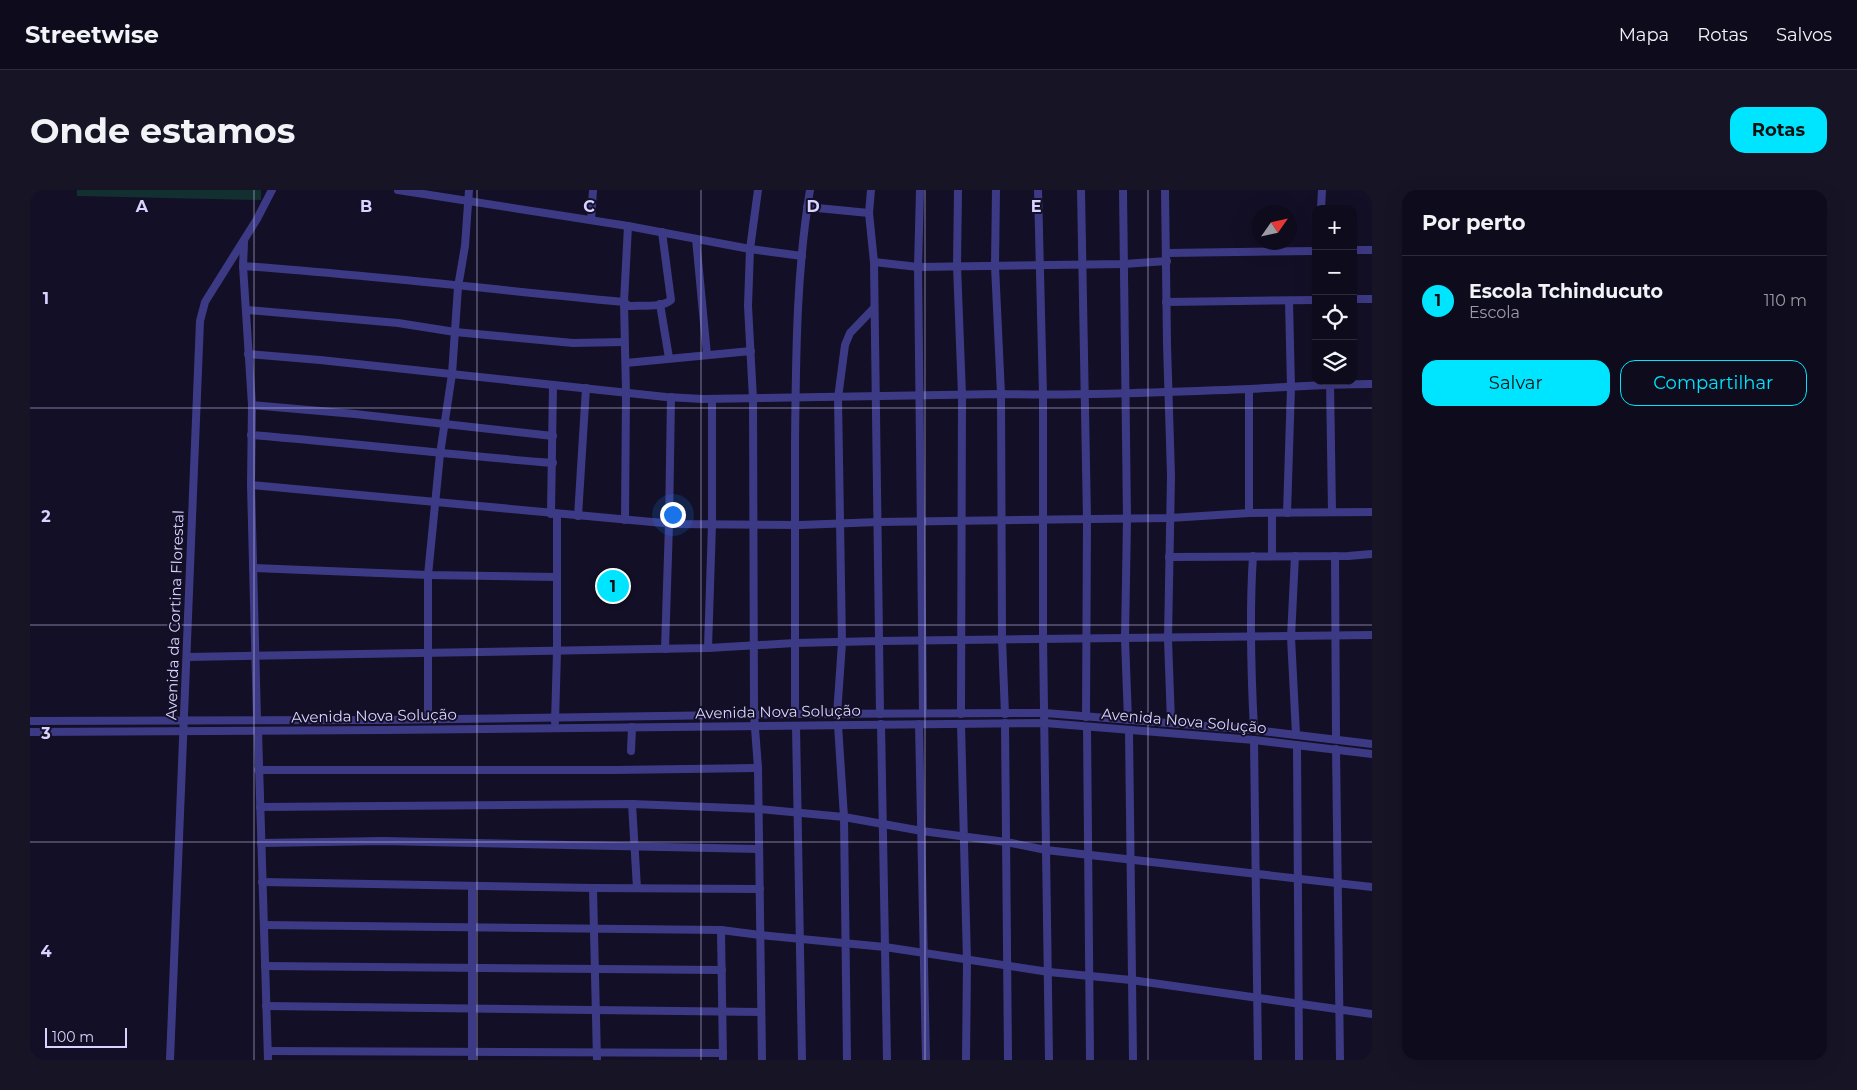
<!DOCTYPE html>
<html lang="pt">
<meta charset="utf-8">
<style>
body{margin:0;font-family:Montserrat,sans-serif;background:#171425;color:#f1f3f6}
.controls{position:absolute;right:15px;top:15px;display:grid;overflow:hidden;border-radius:10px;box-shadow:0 5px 20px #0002}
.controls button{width:45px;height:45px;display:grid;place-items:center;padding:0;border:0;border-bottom:1px solid #2e2b3b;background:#0e0b1c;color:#f1f3f6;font:25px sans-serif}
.compass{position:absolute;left:1222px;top:15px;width:45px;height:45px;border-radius:50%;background:#0e0b1c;box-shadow:0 5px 20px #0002;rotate:56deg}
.scale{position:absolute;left:15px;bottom:12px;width:82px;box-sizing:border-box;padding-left:5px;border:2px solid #d9d4ff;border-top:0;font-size:14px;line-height:18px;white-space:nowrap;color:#d9d4ff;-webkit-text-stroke:4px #130f26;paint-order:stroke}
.you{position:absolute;left:642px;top:324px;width:18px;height:18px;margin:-12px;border:4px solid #fff;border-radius:50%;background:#1a73e8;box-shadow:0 0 0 8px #1a73e833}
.badge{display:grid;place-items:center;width:32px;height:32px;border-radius:50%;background:#00e5ff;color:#111;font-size:16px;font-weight:700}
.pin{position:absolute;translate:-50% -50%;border:2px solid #fff;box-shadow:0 1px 5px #0006}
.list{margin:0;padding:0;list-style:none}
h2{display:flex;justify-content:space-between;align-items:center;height:65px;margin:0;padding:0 20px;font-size:21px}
h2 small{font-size:16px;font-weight:400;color:#9b9ba3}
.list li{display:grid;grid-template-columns:32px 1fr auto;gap:15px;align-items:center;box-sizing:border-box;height:90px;padding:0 20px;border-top:1px solid #2e2b3b}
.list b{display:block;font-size:19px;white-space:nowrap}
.list p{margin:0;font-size:16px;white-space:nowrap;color:#9b9ba3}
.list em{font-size:16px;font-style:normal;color:#9b9ba3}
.actions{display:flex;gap:10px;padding:15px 20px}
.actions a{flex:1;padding:11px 0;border:1px solid #00e5ff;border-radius:15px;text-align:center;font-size:18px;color:#00e5ff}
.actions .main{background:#00e5ff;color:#111}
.icon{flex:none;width:28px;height:28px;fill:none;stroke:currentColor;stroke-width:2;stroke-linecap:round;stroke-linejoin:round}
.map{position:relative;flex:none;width:1342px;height:870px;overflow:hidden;border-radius:15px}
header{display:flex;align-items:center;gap:30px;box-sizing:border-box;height:70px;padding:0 25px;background:#0e0b1c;border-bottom:1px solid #2e2b3b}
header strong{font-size:24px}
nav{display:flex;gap:28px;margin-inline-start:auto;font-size:18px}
.intro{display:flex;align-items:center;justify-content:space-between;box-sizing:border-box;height:120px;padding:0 30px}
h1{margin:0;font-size:35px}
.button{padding:12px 22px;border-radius:15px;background:#00e5ff;color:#111;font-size:18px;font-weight:700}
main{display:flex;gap:30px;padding:0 30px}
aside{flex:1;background:#0e0b1c;border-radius:15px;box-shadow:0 5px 20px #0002}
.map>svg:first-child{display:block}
.green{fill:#12302f}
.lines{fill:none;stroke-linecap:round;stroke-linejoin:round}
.minor{stroke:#3d3a85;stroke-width:8}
.grid{fill:none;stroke:#d9d4ff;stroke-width:1;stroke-opacity:0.55}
.labels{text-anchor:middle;stroke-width:4;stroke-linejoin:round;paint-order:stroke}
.street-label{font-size:15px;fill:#d9d4ff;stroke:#130f26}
.grid-label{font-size:16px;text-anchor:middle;font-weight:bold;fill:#d9d4ff;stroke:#130f26;stroke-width:4;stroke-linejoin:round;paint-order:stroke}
</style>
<header>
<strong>Streetwise</strong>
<nav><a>Mapa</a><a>Rotas</a><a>Salvos</a></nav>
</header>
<div class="intro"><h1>Onde estamos</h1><a class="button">Rotas</a></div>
<main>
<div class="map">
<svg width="1342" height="870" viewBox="0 0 1342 870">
<rect width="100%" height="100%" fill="#130f26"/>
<polygon class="green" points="47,0 231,0 231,10 47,6"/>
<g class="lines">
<g class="minor">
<polyline points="368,0 598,36 720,59 772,66"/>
<polyline points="728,0 720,59 718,116 723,209 724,525 728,578 732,870"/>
<polyline points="841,0 839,23 844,72 850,524"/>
<polyline points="890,0 888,77 893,523"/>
<polyline points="928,0 927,76 932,205 931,524"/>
<polyline points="966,0 965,76 971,204 972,449 975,524"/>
<polyline points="1008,0 1013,205 1013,449 1019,870"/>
<polyline points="1051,0 1057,329 1056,527"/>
<polyline points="1093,0 1097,329 1095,449 1098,530"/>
<polyline points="1135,0 1137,154 1141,286 1138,449 1141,532"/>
<polyline points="777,17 839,23"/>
<polyline points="1291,19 1292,0"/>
<polyline points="561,30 563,0"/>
<polyline points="666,49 677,165"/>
<polyline points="214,53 213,76 222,215 221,295 227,530"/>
<polyline points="1323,60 1342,60"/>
<polyline points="1137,63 1286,61"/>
<polyline points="844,72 888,77 1094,74 1137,71"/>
<path d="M213 76C340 85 467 100 594 112L599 116C611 115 632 118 641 110L632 42"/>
<polyline points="1323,109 1342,109"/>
<polyline points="1136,112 1286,110"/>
<polyline points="630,114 639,168"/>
<polyline points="217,120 368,133 425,142 543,153 594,152"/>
<path d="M218 164 290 170 636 207 673 209 971 204C1054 206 1137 202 1220 199 1261 197 1301 194 1342 194"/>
<polyline points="596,173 721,161"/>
<polyline points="1300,191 1302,322"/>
<polyline points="1219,199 1219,323"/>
<polyline points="222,215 325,224 523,246"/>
<path d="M221 245C322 253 422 265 523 273"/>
<polyline points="221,295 644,334 770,335 848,332 1140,328 1219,323 1342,322"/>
<polyline points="1257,323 1261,197 1259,111"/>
<polyline points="521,324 523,195"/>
<polyline points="548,326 556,198"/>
<polyline points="595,330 596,203 594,112 598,36"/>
<path d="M1223 366C1219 425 1221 482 1224 540"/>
<polyline points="1242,366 1242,323"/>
<polyline points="1265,366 1261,447 1266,544"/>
<polyline points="1305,366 1306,549"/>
<polyline points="1139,367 1318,366 1342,364"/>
<polyline points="223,378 398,385 527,387"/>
<polyline points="678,458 682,334 682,209"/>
<polyline points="635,459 639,334 641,207"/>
<polyline points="157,467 678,458 765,453 850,451 1342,445"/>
<path d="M765 524C765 434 765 344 765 254 766 169 766 84 780 0"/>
<polyline points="807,525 812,453 808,208 815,155 820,143 844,118"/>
<polyline points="398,528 398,385 410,264 422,184 428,97 435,56 439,0"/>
<polyline points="0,531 351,530 765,524 1015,523 1224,540 1342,554"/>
<polyline points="525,532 527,462 527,324"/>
<polyline points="975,533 978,870"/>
<polyline points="851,534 857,870"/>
<polyline points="889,534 896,870"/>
<polyline points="931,534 937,771 936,870"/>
<polyline points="808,535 814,627 817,870"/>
<polyline points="766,536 772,870"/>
<polyline points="1057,537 1060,870"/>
<polyline points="228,541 238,870"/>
<polyline points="1099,541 1103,870"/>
<polyline points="0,542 352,540 1015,533 1224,550 1342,564"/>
<polyline points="1224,550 1228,870"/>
<polyline points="1267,555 1269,870"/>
<polyline points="1306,559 1310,870"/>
<polyline points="601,561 602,537"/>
<polyline points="228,580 584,580 728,578"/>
<polyline points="602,614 607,698"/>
<polyline points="230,617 602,614 729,619 814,627 892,641 976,652 1016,660 1342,697"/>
<polyline points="231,653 353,651 729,659"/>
<polyline points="232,692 563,698 730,699"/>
<polyline points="442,696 442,870"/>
<polyline points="563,698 567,870"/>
<polyline points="234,735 691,740 730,745 855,757 1019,782 1101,790 1342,824"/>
<polyline points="691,740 693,870"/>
<polyline points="235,776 692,780"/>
<polyline points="236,816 731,822"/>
<polyline points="238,861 693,863"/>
<polyline points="140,870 170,131 175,112 227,29 242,0"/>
</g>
</g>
<path class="grid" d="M224 0V870M447 0V870M671 0V870M895 0V870M1118 0V870M0 218H1342M0 435H1342M0 652H1342"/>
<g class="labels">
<g class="street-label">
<text transform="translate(145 425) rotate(-88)" y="5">Avenida da Cortina Florestal</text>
<text transform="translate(748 522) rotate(-1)" y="5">Avenida Nova Solução</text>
<text transform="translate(344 526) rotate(-1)" y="5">Avenida Nova Solução</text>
<text transform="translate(1154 531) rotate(5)" y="5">Avenida Nova Solução</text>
</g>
</g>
<g class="grid-label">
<text x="112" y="22">A</text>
<text x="336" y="22">B</text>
<text x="559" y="22">C</text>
<text x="783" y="22">D</text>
<text x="1006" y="22">E</text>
<text x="16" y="114">1</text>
<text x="16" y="332">2</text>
<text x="16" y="549">3</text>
<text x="16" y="767">4</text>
</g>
</svg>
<div class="controls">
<button>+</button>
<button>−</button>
<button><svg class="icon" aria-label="locate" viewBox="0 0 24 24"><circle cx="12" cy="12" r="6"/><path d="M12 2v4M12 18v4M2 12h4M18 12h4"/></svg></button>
<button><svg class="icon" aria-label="layers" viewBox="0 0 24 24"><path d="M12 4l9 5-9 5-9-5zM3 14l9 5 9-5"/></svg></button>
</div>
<svg class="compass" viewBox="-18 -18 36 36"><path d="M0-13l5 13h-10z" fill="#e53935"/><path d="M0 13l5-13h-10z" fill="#9b9ba3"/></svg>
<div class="scale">100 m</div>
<div class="you"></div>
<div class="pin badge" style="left:583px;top:396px">1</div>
</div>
<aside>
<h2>Por perto<small></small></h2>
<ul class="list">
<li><span class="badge">1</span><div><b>Escola Tchinducuto</b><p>Escola</p></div><em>110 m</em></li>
</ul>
<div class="actions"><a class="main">Salvar</a><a>Compartilhar</a></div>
</aside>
</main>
